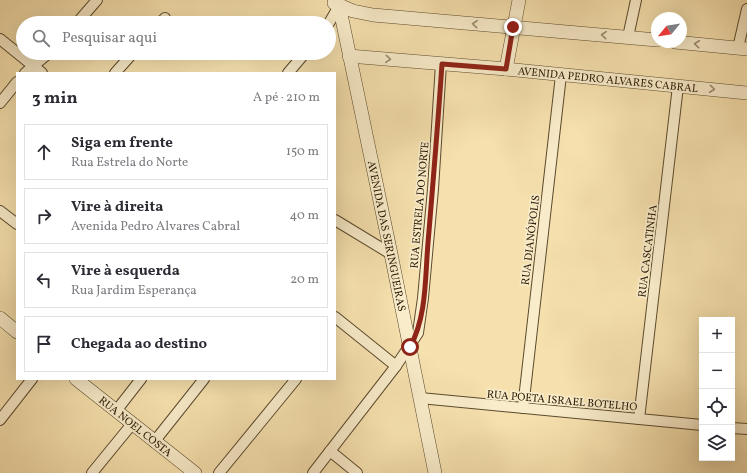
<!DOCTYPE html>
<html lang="pt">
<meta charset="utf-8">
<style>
body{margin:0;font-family:Vollkorn,serif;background:#f2f2f3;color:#2b2b33}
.controls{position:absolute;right:12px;bottom:12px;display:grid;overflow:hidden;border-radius:0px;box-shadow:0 4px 16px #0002}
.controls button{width:36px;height:36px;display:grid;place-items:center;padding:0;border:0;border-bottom:1px solid #e1e1e2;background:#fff;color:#2b2b33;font:20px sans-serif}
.compass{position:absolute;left:651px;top:12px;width:36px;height:36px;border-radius:50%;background:#fff;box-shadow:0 4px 16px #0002;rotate:240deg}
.stop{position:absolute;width:12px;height:12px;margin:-9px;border:3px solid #8f2418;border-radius:50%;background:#fff}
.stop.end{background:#8f2418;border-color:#fff;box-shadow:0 1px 4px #0008}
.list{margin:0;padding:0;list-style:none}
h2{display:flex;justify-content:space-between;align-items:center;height:52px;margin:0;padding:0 16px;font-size:17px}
h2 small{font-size:13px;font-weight:400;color:#7c7c81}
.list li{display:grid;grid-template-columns:26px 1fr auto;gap:12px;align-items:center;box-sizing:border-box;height:56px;margin:0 8px 8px;padding:0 8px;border:1px solid #e1e1e2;border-radius:0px}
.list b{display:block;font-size:15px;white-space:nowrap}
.list p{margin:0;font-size:13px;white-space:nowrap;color:#7c7c81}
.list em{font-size:13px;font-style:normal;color:#7c7c81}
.icon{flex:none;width:22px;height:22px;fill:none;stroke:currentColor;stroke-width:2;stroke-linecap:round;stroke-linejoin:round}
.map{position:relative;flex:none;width:747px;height:473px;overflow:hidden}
.search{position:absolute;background:#fff;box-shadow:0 4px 16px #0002;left:16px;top:16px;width:320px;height:44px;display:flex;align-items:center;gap:10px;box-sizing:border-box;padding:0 14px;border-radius:22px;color:#7c7c81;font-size:15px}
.panel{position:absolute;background:#fff;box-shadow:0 4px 16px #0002;left:16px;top:72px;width:320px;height:308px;border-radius:0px}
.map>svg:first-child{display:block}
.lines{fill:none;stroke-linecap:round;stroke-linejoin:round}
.minor-casing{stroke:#5b4a2e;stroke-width:12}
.tertiary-casing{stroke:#5b4a2e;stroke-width:14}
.minor{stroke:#f9ecca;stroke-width:10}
.tertiary{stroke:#f9ecca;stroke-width:13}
.oneway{stroke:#9a8c70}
.route{stroke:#8f2418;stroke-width:5}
.labels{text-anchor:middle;stroke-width:3.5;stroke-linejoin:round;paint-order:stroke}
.street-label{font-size:11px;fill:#271703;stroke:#f9ecca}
</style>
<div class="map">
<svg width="747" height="473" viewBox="0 0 747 473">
<rect width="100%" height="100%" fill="#f6e1ae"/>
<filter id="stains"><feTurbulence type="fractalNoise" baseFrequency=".005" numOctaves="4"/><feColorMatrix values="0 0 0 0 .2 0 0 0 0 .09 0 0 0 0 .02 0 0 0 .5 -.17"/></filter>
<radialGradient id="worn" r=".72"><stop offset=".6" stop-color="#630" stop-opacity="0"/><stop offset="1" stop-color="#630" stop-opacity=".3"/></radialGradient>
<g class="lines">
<defs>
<g id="minor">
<polyline points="77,23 97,0"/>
<polyline points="160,23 165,18"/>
<polyline points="329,23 339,6"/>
<polyline points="628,37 636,0"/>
<polyline points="0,39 42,73"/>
<polyline points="738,48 747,9"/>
<polyline points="25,73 49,53"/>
<polyline points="115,73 133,53"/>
<polyline points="288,73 305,53"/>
<polyline points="0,103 17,82"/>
<polyline points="0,211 17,224"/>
<polyline points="335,220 391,254"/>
<polyline points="335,317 396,366"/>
<polyline points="420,398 702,425"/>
<polyline points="523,408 561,75"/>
<polyline points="116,411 141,379"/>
<polyline points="639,419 678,86"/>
<polyline points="0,420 32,379"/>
<polyline points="732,428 747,429"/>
<polyline points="154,442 204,379"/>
<polyline points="330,451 357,473"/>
<polyline points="92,473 132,424"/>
<polyline points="219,473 296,379"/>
<polyline points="313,473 396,366 418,333 423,298 433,189 441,64"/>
</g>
<g id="tertiary">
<path id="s1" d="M338 0 391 254 435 473"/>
<polyline points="334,3 353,11 373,15 657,40"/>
<polyline points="675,42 747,49"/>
<path id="s2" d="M349 56 506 69 747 93"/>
<polyline points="506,69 519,0"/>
<polyline points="0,318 17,332"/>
<path id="s3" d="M76 379 195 473"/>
</g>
</defs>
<use href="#minor" class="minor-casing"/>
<use href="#tertiary" class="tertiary-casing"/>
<use href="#minor" class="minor"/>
<use href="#tertiary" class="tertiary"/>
</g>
<defs><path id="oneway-chevron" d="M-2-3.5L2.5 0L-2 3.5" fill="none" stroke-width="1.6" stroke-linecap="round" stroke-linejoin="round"/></defs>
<g class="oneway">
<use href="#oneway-chevron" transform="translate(475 24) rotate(-175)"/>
<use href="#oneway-chevron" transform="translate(604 35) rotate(-175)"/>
<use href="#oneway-chevron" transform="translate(697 44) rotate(-174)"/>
<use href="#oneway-chevron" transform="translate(388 59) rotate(5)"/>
<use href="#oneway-chevron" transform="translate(712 89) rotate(6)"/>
</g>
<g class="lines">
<path class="route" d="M410 347C427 316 425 277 428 243 433 183 438 123 442 64L506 69 513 27"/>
</g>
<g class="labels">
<g class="street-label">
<text dy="4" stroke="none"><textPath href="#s2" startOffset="260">AVENIDA PEDRO ALVARES CABRAL</textPath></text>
<text transform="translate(419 205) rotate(-85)" y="4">RUA ESTRELA DO NORTE</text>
<text dy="4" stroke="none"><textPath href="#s1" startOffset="241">AVENIDA DAS SERINGUEIRAS</textPath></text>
<text transform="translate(530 240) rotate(-83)" y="4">RUA DIANÓPOLIS</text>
<text transform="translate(647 251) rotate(-83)" y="4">RUA CASCATINHA</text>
<text transform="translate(562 400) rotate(5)" y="4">RUA POETA ISRAEL BOTELHO</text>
<text dy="4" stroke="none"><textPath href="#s3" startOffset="76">RUA NOEL COSTA</textPath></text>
</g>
</g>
<rect width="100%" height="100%" filter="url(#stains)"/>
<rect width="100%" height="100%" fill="url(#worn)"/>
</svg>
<div class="controls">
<button>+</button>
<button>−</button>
<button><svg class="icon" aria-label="locate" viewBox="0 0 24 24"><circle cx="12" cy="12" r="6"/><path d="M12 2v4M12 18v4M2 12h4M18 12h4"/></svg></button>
<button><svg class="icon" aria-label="layers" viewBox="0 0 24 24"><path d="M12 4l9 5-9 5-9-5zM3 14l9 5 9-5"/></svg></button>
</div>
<svg class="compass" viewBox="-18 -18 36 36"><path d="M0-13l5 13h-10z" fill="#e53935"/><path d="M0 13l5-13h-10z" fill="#7c7c81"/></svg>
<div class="stop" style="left:410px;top:347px"></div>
<div class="stop end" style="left:513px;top:27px"></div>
<div class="search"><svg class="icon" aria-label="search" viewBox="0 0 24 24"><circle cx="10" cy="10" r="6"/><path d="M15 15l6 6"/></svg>Pesquisar aqui</div>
<section class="panel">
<h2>3 min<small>A pé · 210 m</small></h2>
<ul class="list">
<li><svg class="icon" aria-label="ahead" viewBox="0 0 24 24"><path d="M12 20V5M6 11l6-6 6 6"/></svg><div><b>Siga em frente</b><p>Rua Estrela do Norte</p></div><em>150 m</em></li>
<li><svg class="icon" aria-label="right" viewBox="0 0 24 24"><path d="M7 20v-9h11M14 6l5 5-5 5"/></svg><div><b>Vire à direita</b><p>Avenida Pedro Alvares Cabral</p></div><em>40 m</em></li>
<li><svg class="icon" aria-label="left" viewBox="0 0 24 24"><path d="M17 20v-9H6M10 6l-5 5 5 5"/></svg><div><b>Vire à esquerda</b><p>Rua Jardim Esperança</p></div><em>20 m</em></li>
<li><svg class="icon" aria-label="arrive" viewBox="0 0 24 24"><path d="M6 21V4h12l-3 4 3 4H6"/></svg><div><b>Chegada ao destino</b></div></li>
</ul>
</section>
</div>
